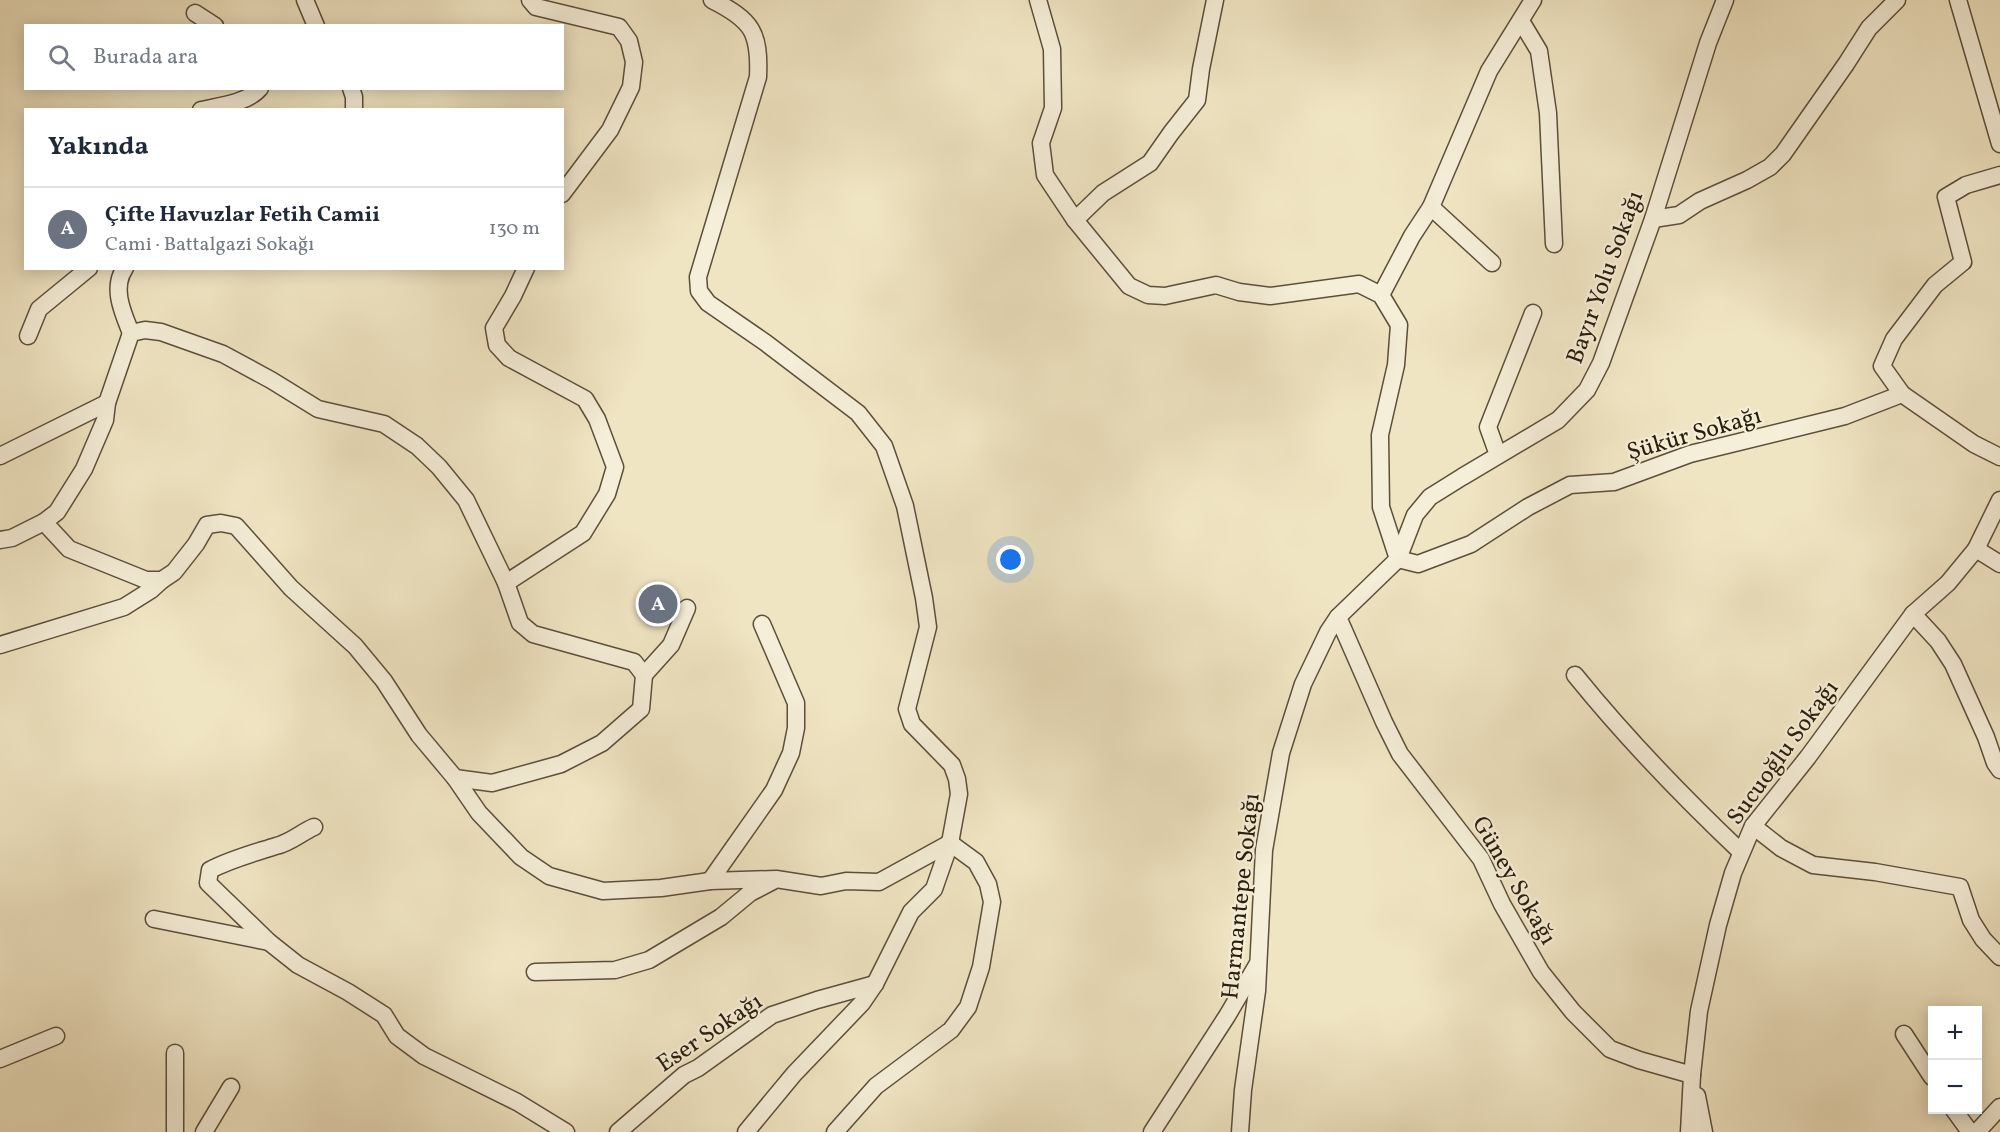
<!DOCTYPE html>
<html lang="tr">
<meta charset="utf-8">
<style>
body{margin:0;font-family:Vollkorn,serif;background:#f6f6f7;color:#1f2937}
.controls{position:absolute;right:18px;bottom:18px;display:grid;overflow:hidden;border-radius:0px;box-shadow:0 3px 15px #0003}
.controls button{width:54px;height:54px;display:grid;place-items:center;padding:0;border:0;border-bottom:2px solid #e0e1e3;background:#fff;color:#1f2937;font:30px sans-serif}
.you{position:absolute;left:1011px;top:560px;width:21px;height:21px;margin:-15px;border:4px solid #fff;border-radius:50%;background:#1a73e8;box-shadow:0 0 0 9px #1a73e833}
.badge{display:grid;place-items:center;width:39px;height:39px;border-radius:50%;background:#1a73e8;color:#fff;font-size:20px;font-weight:700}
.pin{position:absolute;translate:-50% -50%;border:3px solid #fff;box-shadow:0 2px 6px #0006}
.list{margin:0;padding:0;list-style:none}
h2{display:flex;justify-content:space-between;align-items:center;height:78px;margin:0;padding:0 24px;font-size:26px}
h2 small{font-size:20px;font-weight:400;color:#747a83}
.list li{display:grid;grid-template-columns:39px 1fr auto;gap:18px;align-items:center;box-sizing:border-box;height:84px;padding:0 24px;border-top:2px solid #e0e1e3}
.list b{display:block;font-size:22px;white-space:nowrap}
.list p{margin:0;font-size:20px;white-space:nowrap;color:#747a83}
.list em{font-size:20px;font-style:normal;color:#747a83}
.icon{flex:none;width:33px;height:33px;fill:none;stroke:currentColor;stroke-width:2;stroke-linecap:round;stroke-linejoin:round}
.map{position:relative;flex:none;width:2000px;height:1132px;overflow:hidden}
.search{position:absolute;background:#fff;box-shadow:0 3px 15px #0003;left:24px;top:24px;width:540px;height:66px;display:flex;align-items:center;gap:15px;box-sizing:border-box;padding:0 21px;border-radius:0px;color:#747a83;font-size:22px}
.panel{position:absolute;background:#fff;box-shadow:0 3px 15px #0003;left:24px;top:108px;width:540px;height:162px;border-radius:0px}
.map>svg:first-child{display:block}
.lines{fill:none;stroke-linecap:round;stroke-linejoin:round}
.minor-casing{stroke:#5c4f3a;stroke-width:19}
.minor{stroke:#f5eed8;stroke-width:16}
.labels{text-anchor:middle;stroke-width:4.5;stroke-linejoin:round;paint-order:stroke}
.street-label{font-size:24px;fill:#2a1d0c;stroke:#f5eed8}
</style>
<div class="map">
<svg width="2000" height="1132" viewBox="0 0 2000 1132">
<rect width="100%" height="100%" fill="#f0e5c3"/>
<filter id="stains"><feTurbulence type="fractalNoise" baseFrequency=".00333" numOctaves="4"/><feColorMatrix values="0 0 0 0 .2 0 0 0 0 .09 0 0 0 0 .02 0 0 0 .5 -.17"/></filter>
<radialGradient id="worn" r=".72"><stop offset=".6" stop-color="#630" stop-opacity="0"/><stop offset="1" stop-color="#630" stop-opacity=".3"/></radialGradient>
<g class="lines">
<defs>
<g id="minor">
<polyline points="305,0 316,26"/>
<polyline points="530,0 536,7 619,27 629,41 634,62 631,87 610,130 562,194"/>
<path d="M712 0C752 20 760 32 758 77L698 277 699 291 708 303 766 343 858 413 884 446 905 506 924 598 928 627 907 709 912 724 952 765 957 779 959 794 950 843 934 889 911 912 875 984 862 1003 794 1074 746 1132"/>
<polyline points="1038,0 1052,49 1053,108 1041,143 1045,175 1075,220 1129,286 1148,295 1165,296 1216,285 1239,292 1270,296 1359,284 1381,295 1399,325 1396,365 1380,435 1381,507 1398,559"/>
<polyline points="1958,0 2000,144"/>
<polyline points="195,13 215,26"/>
<polyline points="1521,21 1539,51 1548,113 1554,244"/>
<polyline points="351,88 354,97 354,110"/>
<path d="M201 110C219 106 248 103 260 88"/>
<polyline points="1431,207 1492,263"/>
<polyline points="1653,219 1679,215 1700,201 1747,180 1770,167 1783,154 1846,64 1869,28 1897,0"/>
<polyline points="1075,220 1103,193 1150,163 1171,133 1197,100 1201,69 1215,0"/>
<path d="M125 268C111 288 123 313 131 333"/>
<polyline points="1381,295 1412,236 1431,207 1489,71 1533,0"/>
<polyline points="28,336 39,309 89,268"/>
<polyline points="1902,394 1882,366 1894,339 1935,285 1963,262 1946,197 1966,185 2000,175"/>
<polyline points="1498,455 1488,427 1533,313"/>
<polyline points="0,456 107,403"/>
<polyline points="0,540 12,538 44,522"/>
<polyline points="1976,549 2000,564"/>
<polyline points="1398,559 1418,564 1471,544 1528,507 1570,485 1614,482 1690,454 1845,416 1902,394 1974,444 2000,457"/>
<polyline points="506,583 466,500 439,467 417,446 384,424 318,409 271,380 223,354 161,332 145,330 131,333 107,403 105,420 84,469 57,512 44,522 69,549 146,580 162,580 174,572 196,544 207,525 221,523 236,526 291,588 355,646 384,681 419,735 455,778 479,813 521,857 549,876 603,891 661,888 710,881 776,879 821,886 846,881 879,882 950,843 976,862 988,884 992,902 981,967 968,1007 951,1030 876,1086 835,1132"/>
<polyline points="1913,614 1938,641 1953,664 1986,737 1995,763 2000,770"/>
<polyline points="1338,617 1384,722 1400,754 1481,859 1502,904 1541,972 1573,1012 1610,1049 1639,1060 1692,1075"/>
<polyline points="0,645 124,607 151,590 162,580"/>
<polyline points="644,675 671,645 687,608"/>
<path d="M1575 675C1626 738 1682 796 1741 852"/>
<polyline points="455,778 492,783 561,764 602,743 641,709 644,675 634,662 533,634 520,623 506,583 583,533 607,494 615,467 597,419 585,399 509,358 497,345 494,328 513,296 526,268"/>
<polyline points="1753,826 1781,848 1813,865 1875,872 1960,887 1971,920 1983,939 2000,957"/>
<path d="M314 827C302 832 290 843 276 846 254 853 231 859 210 870L208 883 269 942 298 965 348 992 384 1015 397 1036 424 1056 517 1102 566 1132"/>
<polyline points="710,881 774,790 791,753 796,728 796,703 762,624"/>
<polyline points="154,919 269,942"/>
<polyline points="535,972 615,970 649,960 721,917 750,893 773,881"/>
<polyline points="1904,1034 1932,1077"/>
<polyline points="0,1059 56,1036"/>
<polyline points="1697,1096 1704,1132"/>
<polyline points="1954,1110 1970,1132"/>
<polyline points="175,1132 175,1053"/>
<polyline points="204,1132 231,1087"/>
<polyline points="618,1132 684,1075 698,1068 772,1015 817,1000 875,984"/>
<polyline points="1152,1132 1227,1016 1257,965"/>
<polyline points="1240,1132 1243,1090 1257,991 1264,850 1281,753 1303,684 1328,632 1338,617 1398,559 1415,515 1430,497 1462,477 1558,420 1587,390 1601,363 1653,219 1708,43 1725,0"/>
<polyline points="1689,1132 1692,1075 1699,1011 1718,925 1733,873 1753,826 1808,757 1913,614 1948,583 1976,549 2000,500"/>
<polyline points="1977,1132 2000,1107"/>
</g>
</defs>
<use href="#minor" class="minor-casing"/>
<use href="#minor" class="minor"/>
</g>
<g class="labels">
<g class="street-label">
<text transform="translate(1604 277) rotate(-70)" y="8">Bayır Yolu Sokağı</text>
<text transform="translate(1694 433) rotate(-16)" y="8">Şükür Sokağı</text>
<text transform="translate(1782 752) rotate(-54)" y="8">Sucuoğlu Sokağı</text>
<text transform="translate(1515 880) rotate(60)" y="8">Güney Sokağı</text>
<text transform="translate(1240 896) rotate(-84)" y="8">Harmantepe Sokağı</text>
<text transform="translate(709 1032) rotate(-34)" y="8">Eser Sokağı</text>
</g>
</g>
<rect width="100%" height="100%" filter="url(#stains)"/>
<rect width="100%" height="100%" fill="url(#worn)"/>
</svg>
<div class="controls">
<button>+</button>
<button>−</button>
</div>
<div class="you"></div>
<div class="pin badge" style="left:658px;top:604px;background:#6b7280">A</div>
<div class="search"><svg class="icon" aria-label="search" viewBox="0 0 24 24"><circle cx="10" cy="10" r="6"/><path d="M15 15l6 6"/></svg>Burada ara</div>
<section class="panel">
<h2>Yakında<small></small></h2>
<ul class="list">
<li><span class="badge" style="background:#6b7280">A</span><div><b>Çifte Havuzlar Fetih Camii</b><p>Cami · Battalgazi Sokağı</p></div><em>130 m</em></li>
</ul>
</section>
</div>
